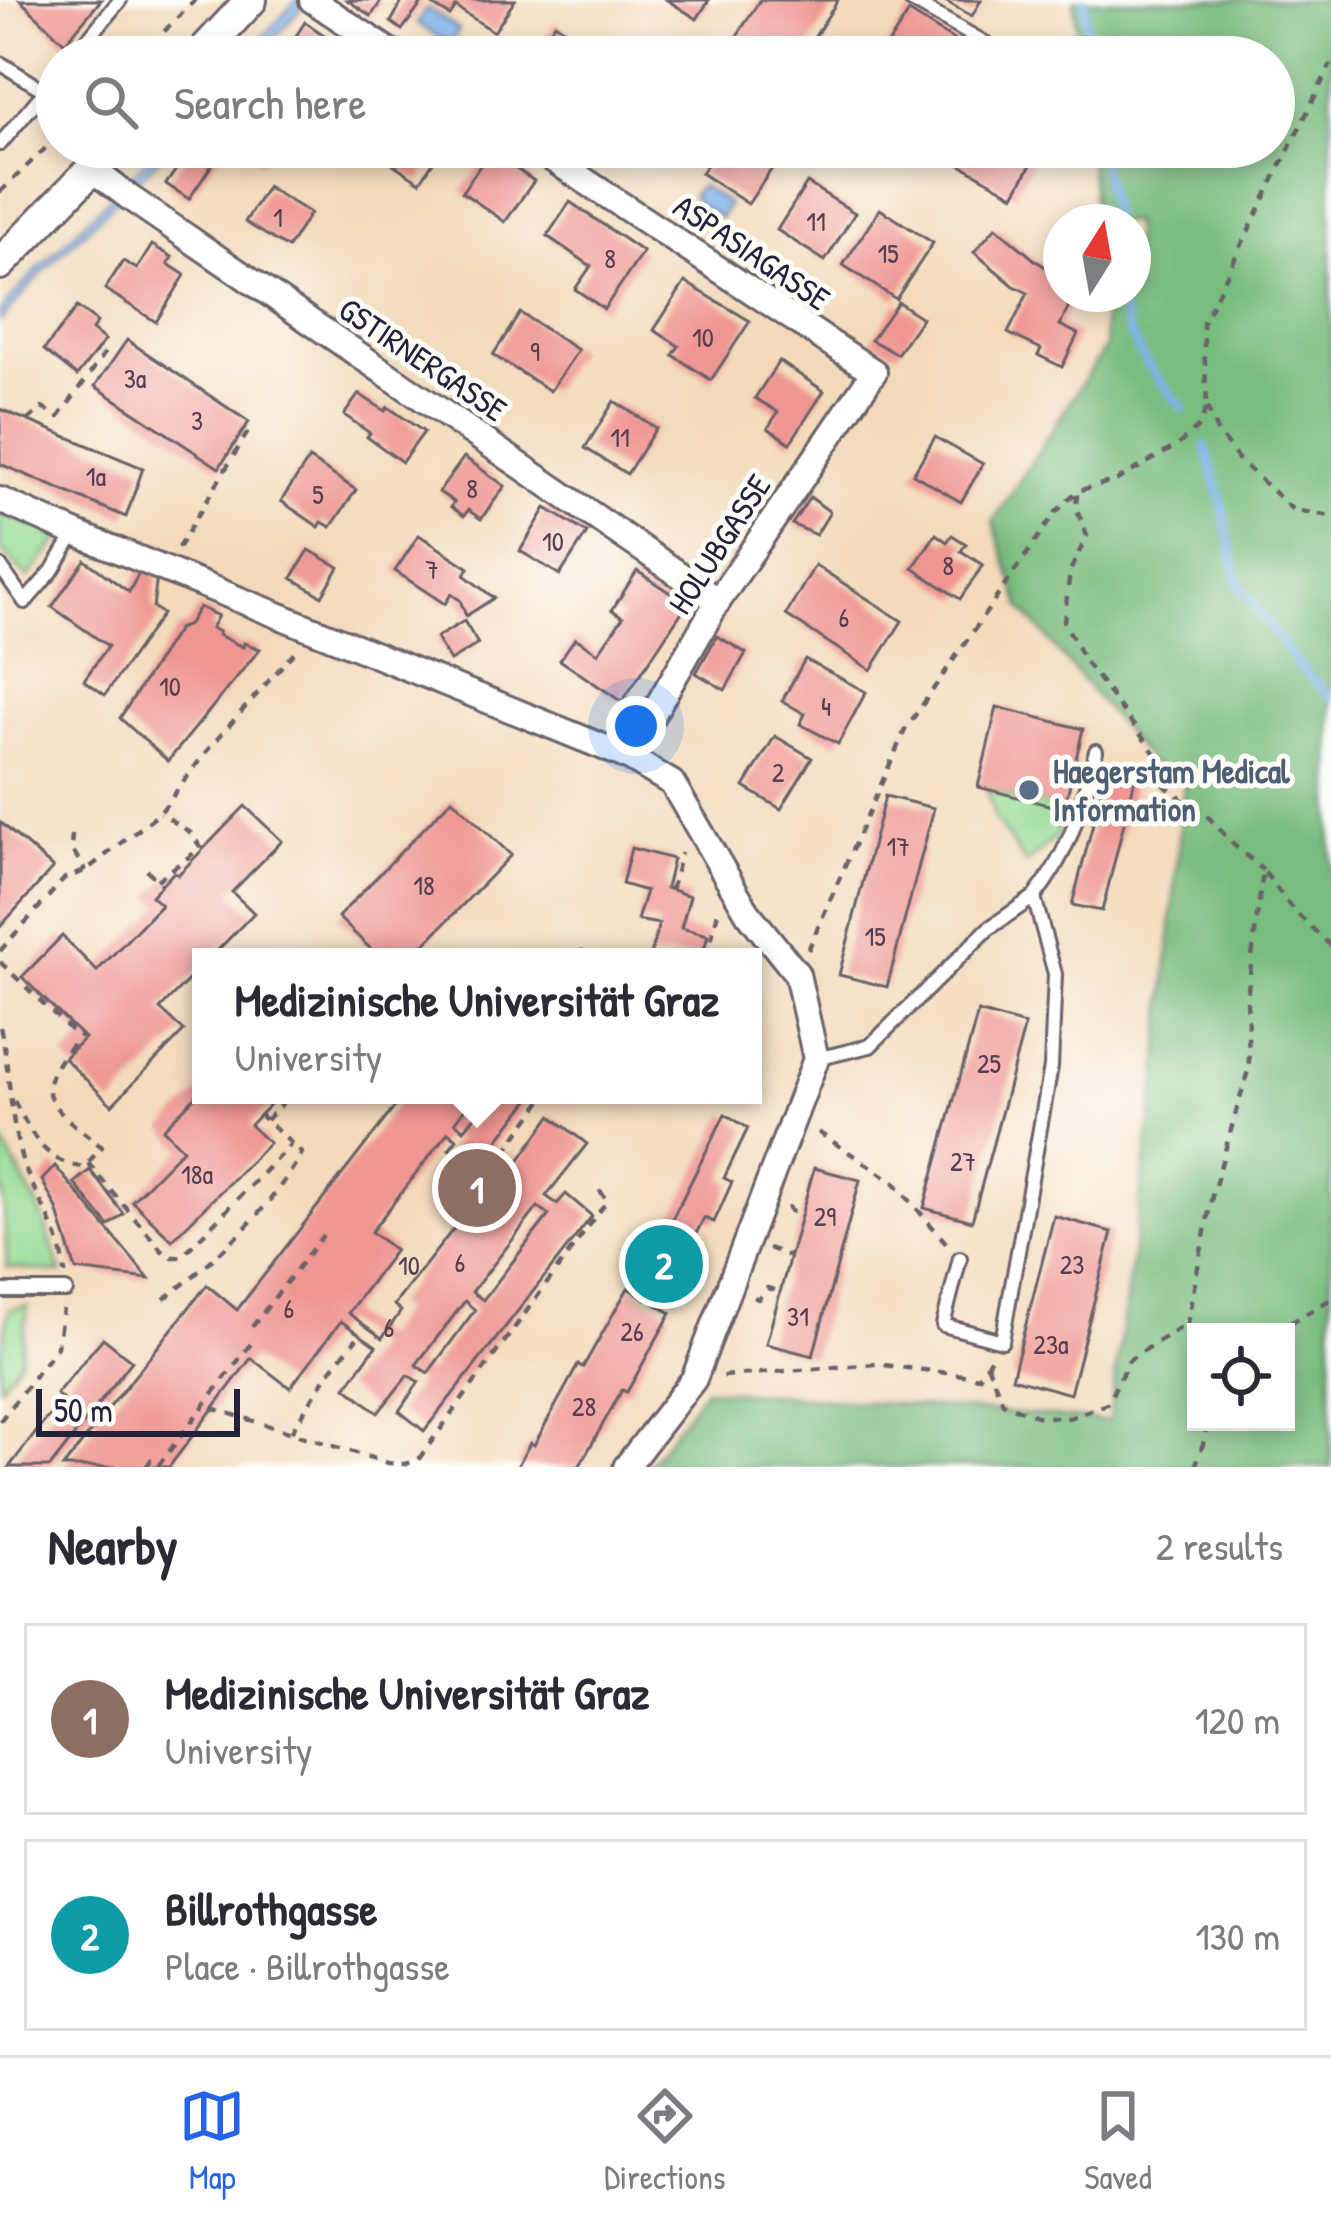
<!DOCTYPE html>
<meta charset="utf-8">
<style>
body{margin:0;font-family:"Patrick Hand",sans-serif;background:#f7f7f7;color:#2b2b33}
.controls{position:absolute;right:36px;bottom:36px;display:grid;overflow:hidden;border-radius:0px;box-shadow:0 6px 18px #0003}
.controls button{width:108px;height:108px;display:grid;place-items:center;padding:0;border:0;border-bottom:3px solid #e1e1e2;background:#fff;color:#2b2b33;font:60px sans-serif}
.compass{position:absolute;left:1043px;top:204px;width:108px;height:108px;border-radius:50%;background:#fff;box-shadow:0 6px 18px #0003;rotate:11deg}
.scale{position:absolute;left:36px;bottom:30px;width:204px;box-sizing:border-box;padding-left:12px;border:6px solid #22223b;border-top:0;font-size:33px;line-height:42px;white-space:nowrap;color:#22223b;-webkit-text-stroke:9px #fdfcf7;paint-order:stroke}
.you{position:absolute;left:636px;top:726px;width:42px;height:42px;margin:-30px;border:9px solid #fff;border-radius:50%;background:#1a73e8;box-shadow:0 0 0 18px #1a73e833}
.badge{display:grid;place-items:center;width:78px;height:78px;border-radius:50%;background:#2563eb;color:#fff;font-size:39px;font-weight:700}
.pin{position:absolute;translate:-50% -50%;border:6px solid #fff;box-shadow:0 3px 12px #0006}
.popup{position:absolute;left:192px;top:948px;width:570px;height:156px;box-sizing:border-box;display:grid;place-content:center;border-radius:0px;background:#fff;filter:drop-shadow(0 3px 9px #0005);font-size:39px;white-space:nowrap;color:#7c7c81}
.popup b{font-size:45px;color:#2b2b33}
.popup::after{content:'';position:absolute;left:50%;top:100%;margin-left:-24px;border:24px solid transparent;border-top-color:#fff}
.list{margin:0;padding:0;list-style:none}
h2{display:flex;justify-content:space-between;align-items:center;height:156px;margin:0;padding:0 48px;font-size:51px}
h2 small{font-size:39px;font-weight:400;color:#7c7c81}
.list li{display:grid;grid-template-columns:78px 1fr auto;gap:36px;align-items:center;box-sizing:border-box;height:192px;margin:0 24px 24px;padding:0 24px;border:3px solid #e1e1e2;border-radius:0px}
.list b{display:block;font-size:45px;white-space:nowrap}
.list p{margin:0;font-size:39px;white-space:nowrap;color:#7c7c81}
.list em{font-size:39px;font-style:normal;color:#7c7c81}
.icon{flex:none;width:66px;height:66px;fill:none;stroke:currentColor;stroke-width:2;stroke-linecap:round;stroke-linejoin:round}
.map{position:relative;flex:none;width:1331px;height:1467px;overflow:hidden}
.search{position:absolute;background:#fff;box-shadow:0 6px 18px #0003;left:36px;right:36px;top:36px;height:132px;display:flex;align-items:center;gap:30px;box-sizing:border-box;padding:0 42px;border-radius:66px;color:#7c7c81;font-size:45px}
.sheet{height:588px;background:#fff}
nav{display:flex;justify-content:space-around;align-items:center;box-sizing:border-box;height:168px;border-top:3px solid #e1e1e2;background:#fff;font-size:33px;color:#7c7c81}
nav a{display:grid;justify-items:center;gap:6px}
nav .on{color:#2563eb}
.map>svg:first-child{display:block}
.green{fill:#97dc96;stroke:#5c7f68;stroke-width:3}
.forest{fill:#79bc7f;stroke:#4e6f5d;stroke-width:3;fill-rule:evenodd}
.water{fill:#7fb3ec;stroke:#506a94;stroke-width:3}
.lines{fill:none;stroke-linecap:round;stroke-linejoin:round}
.stream{stroke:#7fb3ec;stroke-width:8}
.building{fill:#ef9693;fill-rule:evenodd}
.service-casing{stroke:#6b6268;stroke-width:18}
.minor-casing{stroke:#6b6268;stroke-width:30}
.tertiary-casing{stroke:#6b6268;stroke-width:36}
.path{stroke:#6b6268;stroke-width:4.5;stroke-dasharray:9 9;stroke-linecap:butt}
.service{stroke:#fff;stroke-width:12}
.minor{stroke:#fff;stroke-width:24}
.tertiary{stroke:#fff;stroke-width:30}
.service-dot{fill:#5c6f8a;stroke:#fdfcf7;stroke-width:4.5}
.labels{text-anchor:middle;stroke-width:10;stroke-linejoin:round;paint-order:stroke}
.number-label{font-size:27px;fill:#553f51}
.street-label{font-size:33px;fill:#22223b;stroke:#fdfcf7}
.service-label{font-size:33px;font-weight:bold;fill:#4e5e75;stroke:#fdfcf7;text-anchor:start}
</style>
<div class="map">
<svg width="1331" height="1467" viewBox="0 0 1331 1467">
<rect width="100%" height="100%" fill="#fdfcf7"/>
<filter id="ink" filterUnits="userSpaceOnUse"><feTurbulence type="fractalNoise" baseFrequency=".00833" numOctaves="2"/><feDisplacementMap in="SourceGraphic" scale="24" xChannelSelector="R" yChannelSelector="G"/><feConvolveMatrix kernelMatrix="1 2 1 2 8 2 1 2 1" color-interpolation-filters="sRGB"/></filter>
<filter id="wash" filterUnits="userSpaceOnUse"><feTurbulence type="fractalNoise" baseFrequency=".004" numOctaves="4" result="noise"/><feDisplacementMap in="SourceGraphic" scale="48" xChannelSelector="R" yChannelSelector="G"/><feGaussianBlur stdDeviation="2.7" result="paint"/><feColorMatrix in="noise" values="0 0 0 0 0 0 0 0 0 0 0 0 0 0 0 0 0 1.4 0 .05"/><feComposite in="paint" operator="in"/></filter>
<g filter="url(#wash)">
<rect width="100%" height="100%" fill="#f3dabb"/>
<g class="green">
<polygon points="0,511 60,538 28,578 0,549"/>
<polygon points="987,790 1064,809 1056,837 1026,864 995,819"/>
<path d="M2 1141 40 1210 61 1273 7 1267C6 1225 0 1183 2 1141Z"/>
<polygon points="28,1306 20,1360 0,1386 0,1356 9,1309"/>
</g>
<path class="forest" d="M1074 0H1331V1467H647L705 1389 1109 1421 1158 1073 1184 785 1149 761 1021 607 993 522 1106 346 1101 294H1133V222H1095L1088 147H1274V57H1079ZM1196 1332H1286V1422H1196Z"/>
<g class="water">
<polygon points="297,0 309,0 257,57 245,57"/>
<polygon points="427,8 459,30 450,45 417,23"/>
<polygon points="160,147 171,147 42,273 0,321 0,311 36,271"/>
<polygon points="701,186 728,204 720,218 694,201 693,193"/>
</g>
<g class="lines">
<g class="stream">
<polyline points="1084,0 1089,57"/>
<polyline points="1099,147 1113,222"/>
<path d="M1120 294C1124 342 1153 373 1183 408"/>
<polyline points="1205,446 1221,497 1238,582 1296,664 1331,697"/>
</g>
</g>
<g id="blocks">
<g class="building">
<polygon points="20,0 101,0 65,43"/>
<polygon points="347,0 382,0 371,16"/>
<polygon points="403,0 421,0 423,2 402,30 391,22"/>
<polygon points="434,0 515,0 494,32 456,7 450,16 431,4"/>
<polygon points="667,0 709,0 697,19"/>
<polygon points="760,0 838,0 802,57 764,57 735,39"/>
<polygon points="943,0 981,0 972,16"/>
<polygon points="909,12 965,47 958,57 880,57"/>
<polygon points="305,22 327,37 313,57 292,42"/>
<polygon points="555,23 593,50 588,57 531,57"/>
<polygon points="649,41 676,57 640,57"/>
<polygon points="1026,44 1049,57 1019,57"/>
<polygon points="192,147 224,147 189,199 166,184"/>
<polygon points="240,147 271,147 261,162"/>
<polygon points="386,147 443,147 420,182 381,156"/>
<polygon points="719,147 763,147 779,158 748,204 701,173"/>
<polygon points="968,147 1041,147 1014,195 959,164"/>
<polygon points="490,151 534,181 505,222 462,192"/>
<polygon points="807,183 855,213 825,261 777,230"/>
<polygon points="267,187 310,213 288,248 245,222"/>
<polygon points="570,202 643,252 604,309 575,289 591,266 547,236"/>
<polygon points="880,209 933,243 896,299 843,265"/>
<polygon points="996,227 1036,261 1061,276 1061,294 1075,294 1060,325 1078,334 1062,367 1038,355 1041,349 1008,333 1028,293 1014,286 974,252"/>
<polygon points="152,245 172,257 168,264 185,275 156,322 105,289 123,261 137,269"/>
<polygon points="685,282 750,321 711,380 673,355 679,346 654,330"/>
<polygon points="898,302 922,318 897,354 871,340"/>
<polygon points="77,307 97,322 92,330 105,340 77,376 44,350"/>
<polygon points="520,313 578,350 550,391 493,355"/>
<polygon points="127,340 249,422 219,468 95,386"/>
<polygon points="779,361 824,391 790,443 768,428 778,412 755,398"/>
<polygon points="359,394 385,411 388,407 424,432 402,462 367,437 370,433 344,415"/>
<polygon points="614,401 656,428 627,474 585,448"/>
<polygon points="0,409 143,468 126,517 0,464"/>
<polygon points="935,437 983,464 961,502 913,474"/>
<polygon points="464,457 505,486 481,519 468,510 464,516 451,507 454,502 439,492"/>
<polygon points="309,459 356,490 331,527 322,522 319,527 281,501"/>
<polygon points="810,497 830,512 816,535 792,524"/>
<polygon points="546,508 587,533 560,575 520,551"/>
<polygon points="936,534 947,542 952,535 966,544 961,551 983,565 960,599 913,568"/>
<polygon points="419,535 469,568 464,575 494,598 466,616 460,600 451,594 445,604 395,571"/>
<polygon points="309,550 339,567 322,596 292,578"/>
<polygon points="85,560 129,592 142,567 157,576 153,607 162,614 105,695 84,680 108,646 52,607"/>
<polygon points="815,565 902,621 871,670 786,615"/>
<polygon points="637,571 687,604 622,702 560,660 575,638 598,653 623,617 612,610"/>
<polygon points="199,607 218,616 211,628 219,632 218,635 243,647 244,643 260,649 168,761 120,718 178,629 188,625"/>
<polygon points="464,621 478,644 450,661 436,638"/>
<polygon points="717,636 746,653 725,690 696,673"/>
<polygon points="805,659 866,692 838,744 800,724 805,714 782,701"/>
<polygon points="997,707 1083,729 1064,809 978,787"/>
<polygon points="775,736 812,758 781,809 744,787"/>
<polygon points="1106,773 1135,779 1102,911 1072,905"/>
<polygon points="885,796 934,808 887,987 839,975"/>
<polygon points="452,799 511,855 412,957 379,957 338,917"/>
<polygon points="245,806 282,841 232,892 254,913 211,957 201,957 201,967 160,1009 184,1031 112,1105 64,1058 84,1038 22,977 62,936 97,971 161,905 151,896 174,872 178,875"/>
<polygon points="0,822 53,868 0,927"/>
<polygon points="631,848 673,859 666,888 690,896 681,928 708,935 702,957 650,956 659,924 637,920 646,891 622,884"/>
<polygon points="978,1012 1025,1025 972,1221 924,1208"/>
<polygon points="201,1091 201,1095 279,1095 250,1125 269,1143 172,1240 132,1201 183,1149 163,1129"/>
<path d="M404 1095H475L455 1122 464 1130 492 1095H533L490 1150 513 1169 551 1116 587 1144 546 1196 557 1204 566 1194 592 1216 424 1431 399 1411 419 1382 408 1375 378 1413 346 1387 376 1346 341 1321 290 1388 251 1358 169 1467H63L100 1420 91 1414 50 1467H9L62 1399 56 1394 103 1338 132 1361 97 1406 106 1412 207 1285 237 1310ZM448 1132 457 1139 449 1149 477 1169 482 1161 505 1181 493 1197 483 1191 394 1305 401 1311 382 1338 348 1313 395 1250 371 1232ZM538 1207 549 1215 483 1300 472 1292ZM465 1301 475 1310 428 1373 416 1365Z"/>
<polygon points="725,1114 748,1128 724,1178 732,1182 714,1222 704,1218 683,1259 658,1247"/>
<polygon points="55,1166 149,1279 76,1270 57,1209 42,1180"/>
<polygon points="814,1168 860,1180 813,1356 766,1344"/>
<polygon points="90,1170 124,1214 109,1226 74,1183"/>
<polygon points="1054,1216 1112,1232 1070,1394 1012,1378"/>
<polygon points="658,1249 681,1261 672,1280 647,1268"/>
<polygon points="628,1288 671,1313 627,1392 622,1390 579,1467 517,1467 530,1443 534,1445 578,1365 583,1367"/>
</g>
</g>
</g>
<g filter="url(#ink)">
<use href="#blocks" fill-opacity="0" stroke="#6b6268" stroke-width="3"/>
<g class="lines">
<defs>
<g id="service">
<polyline points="910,0 987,44 980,57"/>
<polyline points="73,57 120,0"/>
<polyline points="0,63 45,91"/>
<polyline points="0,144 57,77"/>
<polyline points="0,566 25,602 52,571 75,533"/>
<path d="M1034 897C1073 848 1079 810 1096 751"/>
<polyline points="816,1059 870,1046 988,929 1034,897 1055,974 1051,1067 1002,1341 943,1325 960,1258"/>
<polyline points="0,1291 66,1291"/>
</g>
<g id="minor">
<polyline points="312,0 398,57"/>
<polyline points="534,147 874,372 718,601 628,757"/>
<polyline points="92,169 130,198 718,601"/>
<polyline points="0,500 75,533 628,757 672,783 748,913 797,974 816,1059 694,1379 626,1467"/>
</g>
<g id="tertiary">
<polyline points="198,57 251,0"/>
<polyline points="0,264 113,147"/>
</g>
</defs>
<use href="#service" class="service-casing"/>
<use href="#minor" class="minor-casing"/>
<use href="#tertiary" class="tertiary-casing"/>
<g class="path">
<polyline points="139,57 195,0"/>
<polyline points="0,192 57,137"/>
<polyline points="1207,407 1217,431 1238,459 1293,510 1331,516"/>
<polyline points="28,420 42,408 59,417 105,353"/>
<polyline points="1077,494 1076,507 1087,536 1070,571 1064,621 1084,660 1153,751 1181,799 1202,810 1234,845 1263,870"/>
<polyline points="178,548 251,427"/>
<path d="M1115 765C1122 766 1130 765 1137 767 1155 770 1166 790 1181 799"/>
<polyline points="72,835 71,847 85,871"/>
<polyline points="147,870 162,885"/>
<polyline points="157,880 201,848 191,833 161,813"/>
<polyline points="671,890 681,853"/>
<polyline points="808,950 905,730 1055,513 1077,491 1117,480 1178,445 1199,426 1207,406 1203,323 1331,64"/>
<polyline points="0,951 65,878 85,871 160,813 205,753 296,650"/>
<polyline points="452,957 458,941"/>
<polyline points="579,957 584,948"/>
<polyline points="707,957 718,912"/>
<polyline points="0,962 78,1037"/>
<path d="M0 1027C11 1071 9 1126 25 1168 39 1204 63 1235 65 1274"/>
<path d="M14 1101C32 1133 43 1163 84 1167L102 1147C48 1103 25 1096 81 1035"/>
<polyline points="266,1120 290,1095"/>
<polyline points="818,1132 894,1182 948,1245"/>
<polyline points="505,1152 546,1095"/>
<polyline points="88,1163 164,1253 173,1257 181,1257 291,1144"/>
<polyline points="788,1206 790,1211 801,1215"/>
<polyline points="768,1248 789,1256"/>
<polyline points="754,1297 758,1299 767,1288 780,1291"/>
<path d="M164 1299C217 1259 269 1211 302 1153L260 1115"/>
<polyline points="252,1327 323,1235"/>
<polyline points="1275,1332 1331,1299"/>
<polyline points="1196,1361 1187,1323 1212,1196 1249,1067 1247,997 1263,870 1293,910 1331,946"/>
<polyline points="987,1364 1003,1403 1036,1416 1069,1418 1107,1404 1129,1360 1187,1323"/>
<polyline points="723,1376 876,1364 979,1377 992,1356"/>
<polyline points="212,1408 388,1463 405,1464 418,1460 607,1201 595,1183"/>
<polyline points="0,1421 57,1347 63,1309"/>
<polyline points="291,1432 329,1372 357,1338"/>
<polyline points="146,1467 151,1460 158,1466 253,1341"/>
<polyline points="1195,1467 1206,1435 1205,1422"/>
</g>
<use href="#service" class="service"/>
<use href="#minor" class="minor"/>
<use href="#tertiary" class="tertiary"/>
</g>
</g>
<circle class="service-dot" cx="1029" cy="790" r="12"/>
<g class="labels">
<g class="number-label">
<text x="278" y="227">1</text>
<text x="816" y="231">11</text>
<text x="888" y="263">15</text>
<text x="610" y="268">8</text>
<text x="703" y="347">10</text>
<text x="535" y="361">9</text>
<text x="135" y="388">3a</text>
<text x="197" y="430">3</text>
<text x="620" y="447">11</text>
<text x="96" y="486">1a</text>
<text x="472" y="498">8</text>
<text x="318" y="504">5</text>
<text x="553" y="551">10</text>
<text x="948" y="575">8</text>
<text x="432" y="579">7</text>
<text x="844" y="627">6</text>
<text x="170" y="696">10</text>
<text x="826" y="716">4</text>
<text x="778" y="782">2</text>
<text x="898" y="856">17</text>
<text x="424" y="895">18</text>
<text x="875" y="946">15</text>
<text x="989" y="1073">25</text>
<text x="963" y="1171">27</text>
<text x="197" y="1184">18a</text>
<text x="825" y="1226">29</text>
<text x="460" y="1272">6</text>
<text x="1072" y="1274">23</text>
<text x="409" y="1275">10</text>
<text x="289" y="1318">6</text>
<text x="798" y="1326">31</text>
<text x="389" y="1337">6</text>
<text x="632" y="1341">26</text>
<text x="1051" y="1354">23a</text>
<text x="584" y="1416">28</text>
</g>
<g class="street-label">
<text transform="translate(752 252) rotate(34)" y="12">ASPASIAGASSE</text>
<text transform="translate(423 359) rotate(34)" y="12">GSTIRNERGASSE</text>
<text transform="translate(719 544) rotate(-57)" y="12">HOLUBGASSE</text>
</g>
<g class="service-label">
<text x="1053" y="783">Haegerstam Medical<tspan x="1053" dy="38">Information</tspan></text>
</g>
</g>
</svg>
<div class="controls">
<button><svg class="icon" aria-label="locate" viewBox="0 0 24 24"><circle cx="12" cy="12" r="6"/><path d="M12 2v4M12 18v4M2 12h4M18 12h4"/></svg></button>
</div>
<svg class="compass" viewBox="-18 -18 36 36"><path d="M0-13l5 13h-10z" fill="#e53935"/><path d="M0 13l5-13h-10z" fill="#7c7c81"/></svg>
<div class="scale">50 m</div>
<div class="you"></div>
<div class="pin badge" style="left:477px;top:1188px;background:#8d6e63">1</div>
<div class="popup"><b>Medizinische Universität Graz</b>University</div>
<div class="pin badge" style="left:664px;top:1264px;background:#0f9aa8">2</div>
<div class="search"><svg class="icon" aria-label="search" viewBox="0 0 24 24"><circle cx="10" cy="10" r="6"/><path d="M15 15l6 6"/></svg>Search here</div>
</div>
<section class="sheet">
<h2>Nearby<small>2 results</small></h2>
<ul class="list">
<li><span class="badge" style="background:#8d6e63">1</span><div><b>Medizinische Universität Graz</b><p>University</p></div><em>120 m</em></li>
<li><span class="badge" style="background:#0f9aa8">2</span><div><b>Billrothgasse</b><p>Place · Billrothgasse</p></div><em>130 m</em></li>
</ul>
</section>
<nav>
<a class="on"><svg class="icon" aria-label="map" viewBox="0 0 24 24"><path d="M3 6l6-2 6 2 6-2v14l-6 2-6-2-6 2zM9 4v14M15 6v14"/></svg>Map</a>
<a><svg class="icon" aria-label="directions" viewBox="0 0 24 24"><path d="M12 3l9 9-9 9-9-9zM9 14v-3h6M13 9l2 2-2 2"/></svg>Directions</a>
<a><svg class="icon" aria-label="saved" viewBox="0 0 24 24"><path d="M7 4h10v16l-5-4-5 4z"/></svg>Saved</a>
</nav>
